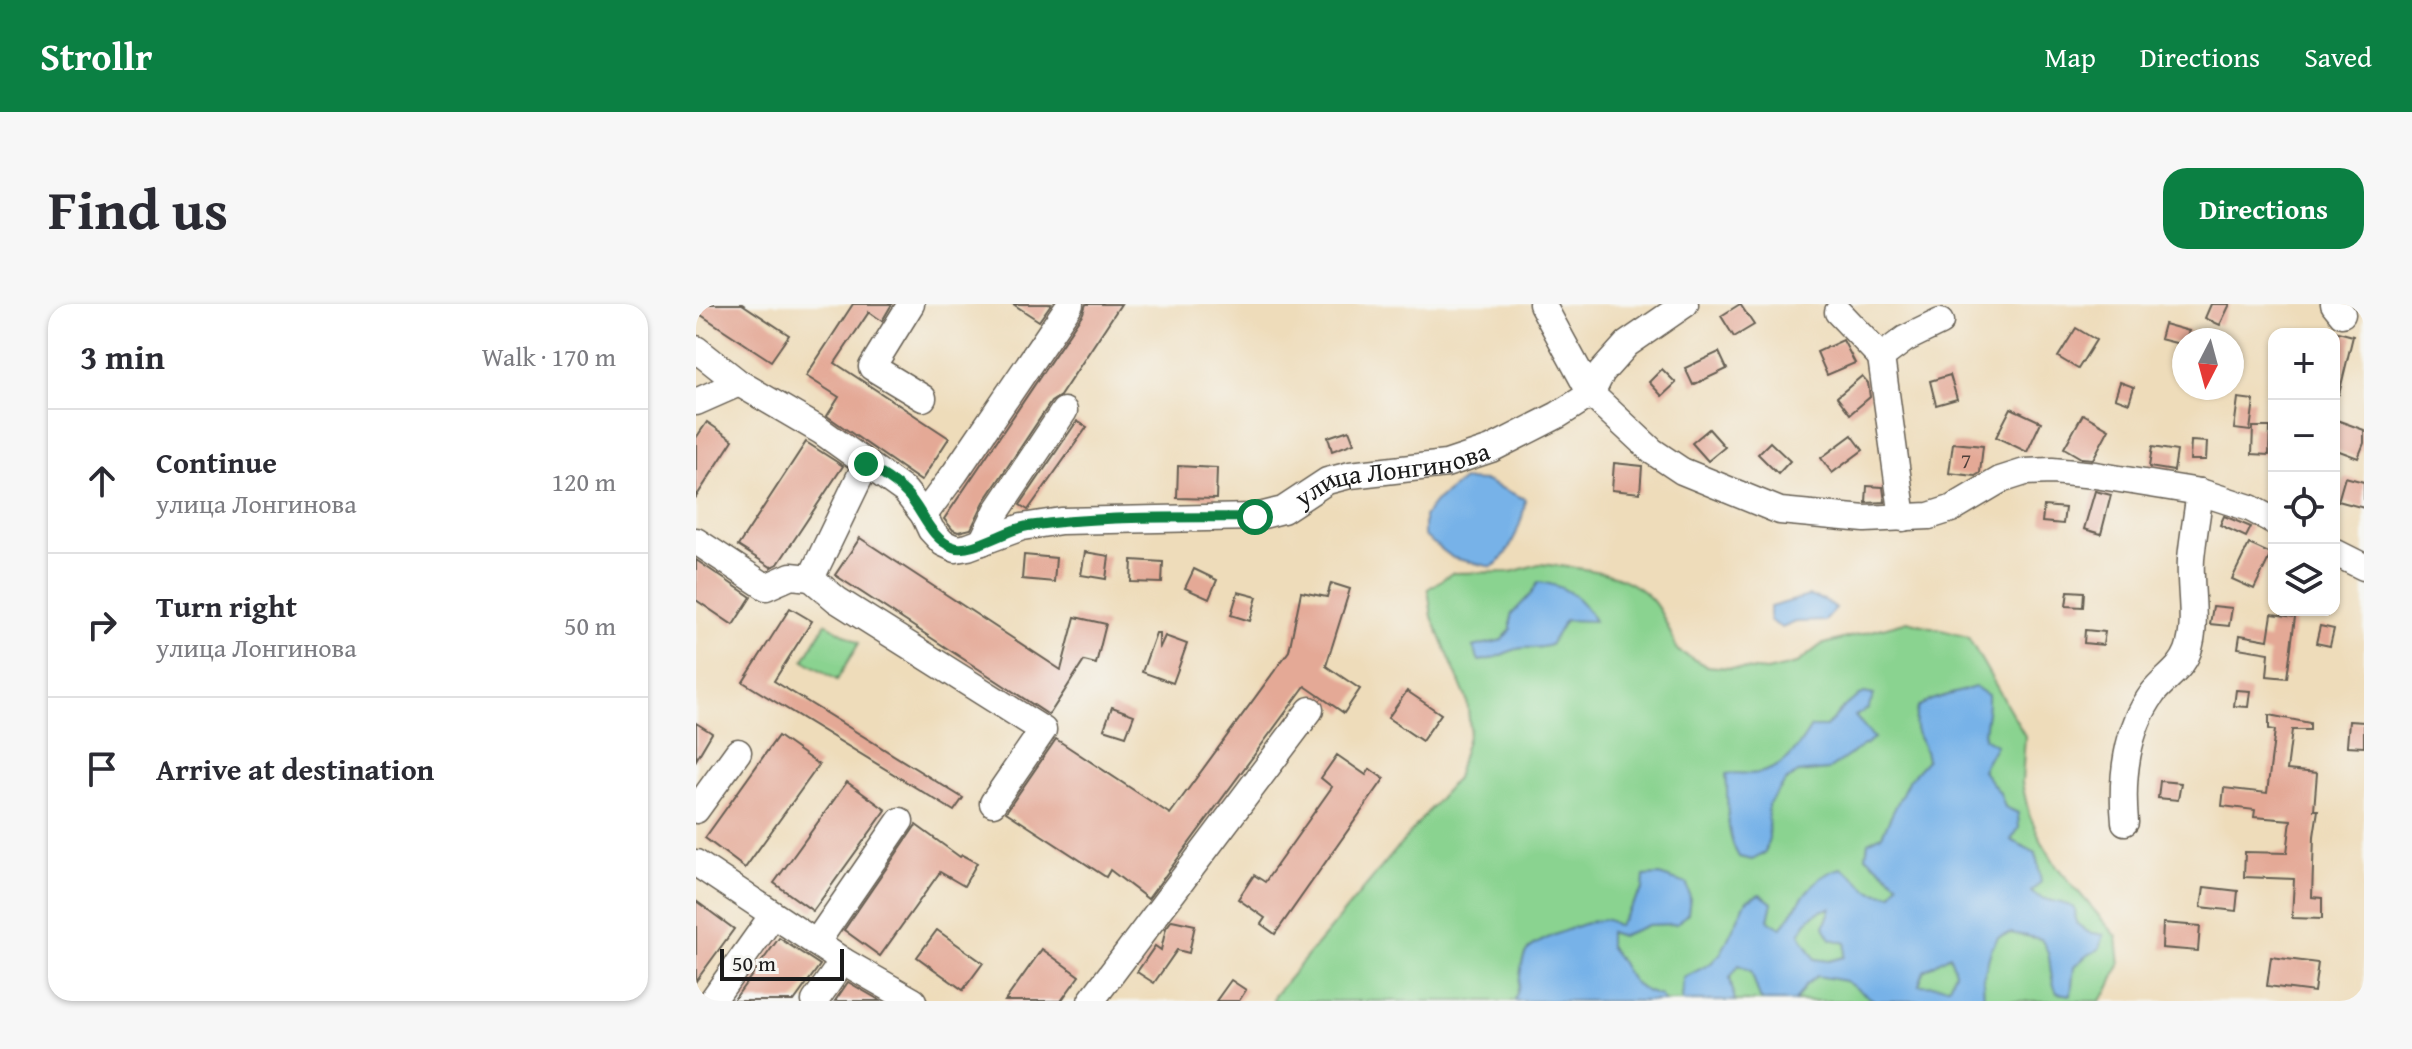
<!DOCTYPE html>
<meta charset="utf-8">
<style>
body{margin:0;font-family:"Gentium Book Plus",serif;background:#f7f7f7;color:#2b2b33}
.controls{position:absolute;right:24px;top:24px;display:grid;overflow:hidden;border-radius:16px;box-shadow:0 2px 6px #0004}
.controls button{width:72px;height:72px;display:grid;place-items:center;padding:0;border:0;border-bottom:2px solid #e1e1e2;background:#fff;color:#2b2b33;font:40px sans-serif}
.compass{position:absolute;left:1476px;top:24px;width:72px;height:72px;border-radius:50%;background:#fff;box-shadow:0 2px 6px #0004;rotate:186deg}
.scale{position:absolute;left:24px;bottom:20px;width:124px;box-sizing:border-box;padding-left:8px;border:4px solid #1c1c1c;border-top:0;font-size:22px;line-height:28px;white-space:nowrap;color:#1c1c1c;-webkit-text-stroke:6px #f6f6f2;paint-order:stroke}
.stop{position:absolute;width:24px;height:24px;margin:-18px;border:6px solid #0b8043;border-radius:50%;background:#fff}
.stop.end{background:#0b8043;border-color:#fff;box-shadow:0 2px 8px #0008}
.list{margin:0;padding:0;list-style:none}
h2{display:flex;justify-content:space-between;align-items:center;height:104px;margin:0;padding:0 32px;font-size:34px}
h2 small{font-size:26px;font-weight:400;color:#7c7c81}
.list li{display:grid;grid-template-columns:52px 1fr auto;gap:24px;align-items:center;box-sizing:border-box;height:144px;padding:0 32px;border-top:2px solid #e1e1e2}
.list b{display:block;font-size:30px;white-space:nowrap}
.list p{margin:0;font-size:26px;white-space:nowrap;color:#7c7c81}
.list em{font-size:26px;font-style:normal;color:#7c7c81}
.icon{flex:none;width:44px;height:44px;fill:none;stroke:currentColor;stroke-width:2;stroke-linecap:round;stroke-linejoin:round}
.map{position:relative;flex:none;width:1668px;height:697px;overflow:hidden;border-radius:24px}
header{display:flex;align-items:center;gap:48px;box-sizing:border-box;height:112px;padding:0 40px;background:#0b8043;color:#fff}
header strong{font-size:38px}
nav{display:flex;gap:44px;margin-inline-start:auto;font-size:28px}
.intro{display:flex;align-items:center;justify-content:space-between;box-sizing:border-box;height:192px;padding:0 48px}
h1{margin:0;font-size:56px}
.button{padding:20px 36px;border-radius:24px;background:#0b8043;color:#fff;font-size:28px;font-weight:700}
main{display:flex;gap:48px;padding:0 48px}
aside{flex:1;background:#fff;border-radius:24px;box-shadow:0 2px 6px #0004}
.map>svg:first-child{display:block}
.green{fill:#8ad390;stroke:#537856;stroke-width:2}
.water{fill:#77b2e8;stroke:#4a6782;stroke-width:2;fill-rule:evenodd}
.building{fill:#e4a996}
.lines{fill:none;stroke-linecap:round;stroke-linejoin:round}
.minor-casing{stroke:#665f53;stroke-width:29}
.minor{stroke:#fff;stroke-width:26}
.route{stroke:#0b8043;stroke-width:10}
.labels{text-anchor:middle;stroke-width:6;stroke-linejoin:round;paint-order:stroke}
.number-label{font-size:22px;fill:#4e3f3a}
.street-label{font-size:26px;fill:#1c1c1c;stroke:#f6f6f2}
</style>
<header>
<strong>Strollr</strong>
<nav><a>Map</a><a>Directions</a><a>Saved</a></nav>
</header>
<div class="intro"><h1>Find us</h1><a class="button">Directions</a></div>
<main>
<aside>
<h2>3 min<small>Walk · 170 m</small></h2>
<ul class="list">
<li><svg class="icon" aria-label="ahead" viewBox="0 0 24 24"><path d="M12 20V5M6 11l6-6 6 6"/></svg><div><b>Continue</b><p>улица Лонгинова</p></div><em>120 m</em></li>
<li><svg class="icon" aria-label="right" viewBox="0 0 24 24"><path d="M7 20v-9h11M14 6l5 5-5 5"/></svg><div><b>Turn right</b><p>улица Лонгинова</p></div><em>50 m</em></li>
<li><svg class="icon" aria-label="arrive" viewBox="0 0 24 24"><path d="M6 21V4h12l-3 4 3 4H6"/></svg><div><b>Arrive at destination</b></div></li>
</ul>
</aside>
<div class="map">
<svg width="1668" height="697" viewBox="0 0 1668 697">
<rect width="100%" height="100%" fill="#f6f6f2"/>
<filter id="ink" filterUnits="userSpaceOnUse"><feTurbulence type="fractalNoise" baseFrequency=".0125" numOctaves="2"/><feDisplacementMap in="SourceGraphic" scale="16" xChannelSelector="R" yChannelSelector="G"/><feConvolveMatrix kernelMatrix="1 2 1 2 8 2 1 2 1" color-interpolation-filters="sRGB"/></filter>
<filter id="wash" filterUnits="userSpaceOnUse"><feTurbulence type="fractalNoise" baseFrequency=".006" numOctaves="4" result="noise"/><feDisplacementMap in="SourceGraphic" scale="32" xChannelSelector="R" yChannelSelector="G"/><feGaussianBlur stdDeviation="1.8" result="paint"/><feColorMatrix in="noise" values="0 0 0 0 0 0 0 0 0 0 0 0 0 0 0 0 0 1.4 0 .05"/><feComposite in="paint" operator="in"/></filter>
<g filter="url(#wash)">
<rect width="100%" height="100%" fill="#eedcba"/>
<g class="green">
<path d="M843 260C881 264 928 265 956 296 968 310 975 331 982 347L1010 362 1071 367 1100 360 1125 341 1212 317 1272 333 1329 432 1326 479 1333 510 1345 536 1361 563 1421 633 1424 661 1411 689 1404 697H577L578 692 760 474 774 425 771 396 736 313 732 285 756 269 815 268Z"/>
<polygon points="130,319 163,339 141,376 108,356"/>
</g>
<g class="water">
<path d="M767 176 790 177 829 195C828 216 814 252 796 263L757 254 728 232V212L739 198Z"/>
<path d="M842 278C869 281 886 293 898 317L869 316 854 341C840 346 834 342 821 345 807 349 798 356 783 357L777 343 806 336 815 325V311L835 290Z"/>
<polygon points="1113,292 1128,296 1140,305 1129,317 1100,318 1086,324 1074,317 1074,303"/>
<path d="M1279 383 1292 391C1293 406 1288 419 1288 434L1300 441 1286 466 1304 489 1309 503 1322 509 1323 524 1315 536 1340 549 1345 578 1335 588C1346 598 1364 596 1379 604L1380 619 1392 628 1408 631 1403 645 1389 653 1378 663 1375 691 1361 689C1350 668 1359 655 1345 635L1315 629 1302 633 1295 646 1287 675 1288 697H1179L1149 677 1121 672 1110 681 1099 697H1069L1064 694 1055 667 1043 661 1034 674 1039 697H986L987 674 1014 660 1025 649 1051 596 1064 590 1076 599 1072 616 1085 624C1104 600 1113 573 1145 564 1170 576 1162 590 1196 590L1202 579 1170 552 1172 538 1186 531 1212 477 1231 456C1227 431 1214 432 1222 403L1235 396ZM1135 604 1128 623 1135 635 1150 639 1148 653 1133 657 1119 655 1104 630C1111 615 1119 607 1135 604ZM1254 651 1259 668 1253 682 1223 681 1228 667Z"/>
<path d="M1168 389 1178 391 1172 405 1159 412 1178 434 1132 466 1102 469 1090 477 1072 501 1073 534 1069 549 1056 556 1043 553C1028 528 1033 499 1030 470 1041 468 1053 471 1062 469 1091 463 1101 445 1115 423H1130L1149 402Z"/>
<path d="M963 571 991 580 994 594 992 609 981 620 952 621 925 632 913 628V642C934 666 929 683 965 692L968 697H818C826 682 822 662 830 648 836 638 898 613 911 616 915 617 918 620 922 622L947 585 948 572Z"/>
</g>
<g id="blocks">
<g class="building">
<polygon points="9,0 46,0 93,31 75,57 2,9"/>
<polygon points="157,0 196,0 186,17 173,8 139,59 253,134 225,177 131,112 143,93 110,72"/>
<polygon points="317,0 355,0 343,17"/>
<polygon points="390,0 425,0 364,92 355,98 288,198 275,225 262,228 257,226 248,215 387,9"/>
<polygon points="1044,0 1058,21 1038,33 1025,12"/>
<polygon points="1515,0 1534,0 1524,21 1509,14"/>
<polygon points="1468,20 1493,27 1488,41 1464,35"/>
<polygon points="1380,24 1400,36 1382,65 1362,53"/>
<polygon points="1638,27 1657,32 1643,90 1638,89"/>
<polygon points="1147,36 1159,59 1131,71 1121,48"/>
<polygon points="1023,48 1031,65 997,81 989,64"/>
<polygon points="966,65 980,79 966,92 953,78"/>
<polygon points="1254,71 1261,95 1240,101 1234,77"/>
<polygon points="1166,72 1172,79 1174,93 1154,110 1141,93"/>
<polygon points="1424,78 1438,83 1433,99 1419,94"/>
<polygon points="1542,94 1558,96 1554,127 1538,125"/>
<polygon points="1315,104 1345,118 1331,148 1300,133"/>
<polygon points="1387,110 1413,125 1397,155 1385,154 1368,144"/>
<polygon points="1638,115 1668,126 1668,139 1662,154 1638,145"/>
<polygon points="381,117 391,123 332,206 324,201"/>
<polygon points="11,118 37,136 0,193 0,134"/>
<polygon points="1557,123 1574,123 1573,151 1556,150"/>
<polygon points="1013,125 1029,143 1012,157 996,139"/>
<polygon points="653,126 658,139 636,147 632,133"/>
<polygon points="1156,131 1167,146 1136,169 1125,154"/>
<polygon points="1495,137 1511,138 1510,156 1494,156"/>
<polygon points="110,138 147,162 82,260 75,263 42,242"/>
<polygon points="1074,138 1094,157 1082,170 1062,150"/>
<polygon points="1257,139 1287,142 1284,169 1279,172 1253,169"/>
<polygon points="1456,143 1481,147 1478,167 1453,163"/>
<polygon points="918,159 946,162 944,189 916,186"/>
<polygon points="482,162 521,164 520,195 481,194"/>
<polygon points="1649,173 1668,178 1668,204 1642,197"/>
<polygon points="1171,182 1187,183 1189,198 1170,199"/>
<polygon points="1399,187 1415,191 1405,230 1388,225"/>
<polygon points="1348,202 1369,204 1367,220 1346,218"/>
<polygon points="1528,212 1555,223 1550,233 1524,221"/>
<polygon points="164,234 365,366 379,313 410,320 400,360 388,357 353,411 139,271"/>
<polygon points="1553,240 1575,250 1558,285 1536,275"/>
<polygon points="389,248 413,252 410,275 385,271"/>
<polygon points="328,251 360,254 358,278 326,275"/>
<polygon points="0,256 55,293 37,321 0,296"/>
<polygon points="436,256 467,258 466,279 435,278"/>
<polygon points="498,265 521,276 513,295 489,284"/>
<polygon points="635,279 654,285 630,362 664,385 648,409 609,382 452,595 414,566 410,573 310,508 360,435 474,510 593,347 605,288 631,293"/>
<polygon points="1372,287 1388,288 1387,303 1370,302"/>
<polygon points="542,288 561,293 554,317 535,311"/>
<polygon points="1517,302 1536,304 1533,322 1514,320"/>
<polygon points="94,304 116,317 78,377 267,494 258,507 47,378"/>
<polygon points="1576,310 1599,313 1591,374 1571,372 1573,349 1542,344 1544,331 1572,336"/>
<polygon points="1624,322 1638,325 1634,342 1620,339"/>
<polygon points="1389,326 1409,328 1407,341 1388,339"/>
<polygon points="460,329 463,329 463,345 469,332 491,340 477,379 446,368"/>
<polygon points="1540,386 1554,387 1552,403 1538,402"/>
<polygon points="711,387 745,410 726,437 692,414"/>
<polygon points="416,403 438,411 430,432 408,425"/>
<polygon points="1573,411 1614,419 1614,426 1596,426 1591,466 1621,469 1618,506 1622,506 1618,532 1616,593 1626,594 1626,615 1596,614 1598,575 1548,573 1549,548 1591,549 1595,516 1558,513 1559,506 1526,502 1528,484 1571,489 1579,426 1573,425"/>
<polygon points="1653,417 1668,418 1668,443 1651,442"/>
<polygon points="0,419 16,429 0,456"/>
<polygon points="82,432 123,461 49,564 9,534"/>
<polygon points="641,451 670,471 674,465 688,475 579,630 565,620 569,614 542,595 558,571 569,578 636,483 625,474"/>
<polygon points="1464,477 1485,479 1482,496 1462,494"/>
<polygon points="151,478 190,506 117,607 78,579"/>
<polygon points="220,521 264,553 266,551 281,559 268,582 244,568 184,652 148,626"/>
<polygon points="1508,583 1542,587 1540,607 1505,603"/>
<polygon points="0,597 38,625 0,677"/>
<polygon points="476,616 499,621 493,649 481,646 458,679 441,668 459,642 465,646 470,624"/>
<polygon points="1467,619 1504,622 1502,647 1466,644"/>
<polygon points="241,626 287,659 267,686 221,653"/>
<polygon points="83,634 124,661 98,697 37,697"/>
<polygon points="346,645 383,672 365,697 309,697"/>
<polygon points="1575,653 1622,659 1618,688 1571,682"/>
<polygon points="535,676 550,686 543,697 520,697"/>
<polygon points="152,678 185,697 139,697"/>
</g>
</g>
</g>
<g filter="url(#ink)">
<use href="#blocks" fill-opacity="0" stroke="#665f53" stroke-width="2"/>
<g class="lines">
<defs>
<g id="minor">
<polyline points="215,0 176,63 227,94"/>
<polyline points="846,0 895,90 956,147 986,167 1084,207 1169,215 1233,212 1255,205 1304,176 1329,168 1356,167 1399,171 1504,188 1554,204 1578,217"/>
<polyline points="1638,0 1646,10"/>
<polyline points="1142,8 1185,53"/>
<path id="s1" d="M0 45 43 79 125 127 209 187 228 211 235 226 247 239 260 245 272 243 326 223 365 217 559 213 587 206 631 177 654 171 750 160 795 145 862 111 895 90 906 68 931 40 989 0"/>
<polyline points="0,98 43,79"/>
<polyline points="228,211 259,169 374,0"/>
<polyline points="1207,214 1185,53 1209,35 1244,18"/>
<polyline points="0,237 70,283 95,272 115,274 170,160"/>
<polyline points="286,238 301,207 368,107"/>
<polyline points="1638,248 1668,263"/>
<polyline points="115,274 141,296 347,426 297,499"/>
<polyline points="0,506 42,448"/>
<path d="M1429 518C1425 475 1430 426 1457 389 1469 374 1485 366 1492 347 1502 319 1493 285 1495 255 1497 233 1501 211 1504 188"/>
<polyline points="0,559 147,657 217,697"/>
<polyline points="120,639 204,517"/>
<polyline points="16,697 77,611"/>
<polyline points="119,697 147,657"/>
<polyline points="395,697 614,406"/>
</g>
</defs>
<use href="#minor" class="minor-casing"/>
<use href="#minor" class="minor"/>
</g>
</g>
<g class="lines" filter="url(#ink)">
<path class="route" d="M170 160C183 169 199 177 210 189 226 205 234 235 257 243 275 250 311 225 332 222 406 211 484 214 559 213"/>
</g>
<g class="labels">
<g class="number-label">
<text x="1270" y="164">7</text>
</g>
<g class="street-label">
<text dy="9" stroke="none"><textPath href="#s1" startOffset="782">улица Лонгинова</textPath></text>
</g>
</g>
</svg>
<div class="controls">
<button>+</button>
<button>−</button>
<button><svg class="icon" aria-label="locate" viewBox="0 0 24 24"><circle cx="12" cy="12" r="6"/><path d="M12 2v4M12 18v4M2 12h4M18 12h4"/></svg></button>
<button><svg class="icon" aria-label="layers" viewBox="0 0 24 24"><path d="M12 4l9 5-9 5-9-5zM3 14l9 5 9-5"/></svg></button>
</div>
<svg class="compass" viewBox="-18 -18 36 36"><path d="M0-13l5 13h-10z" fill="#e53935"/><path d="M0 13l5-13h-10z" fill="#7c7c81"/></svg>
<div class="scale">50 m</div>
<div class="stop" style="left:559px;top:213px"></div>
<div class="stop end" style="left:170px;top:160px"></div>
</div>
</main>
